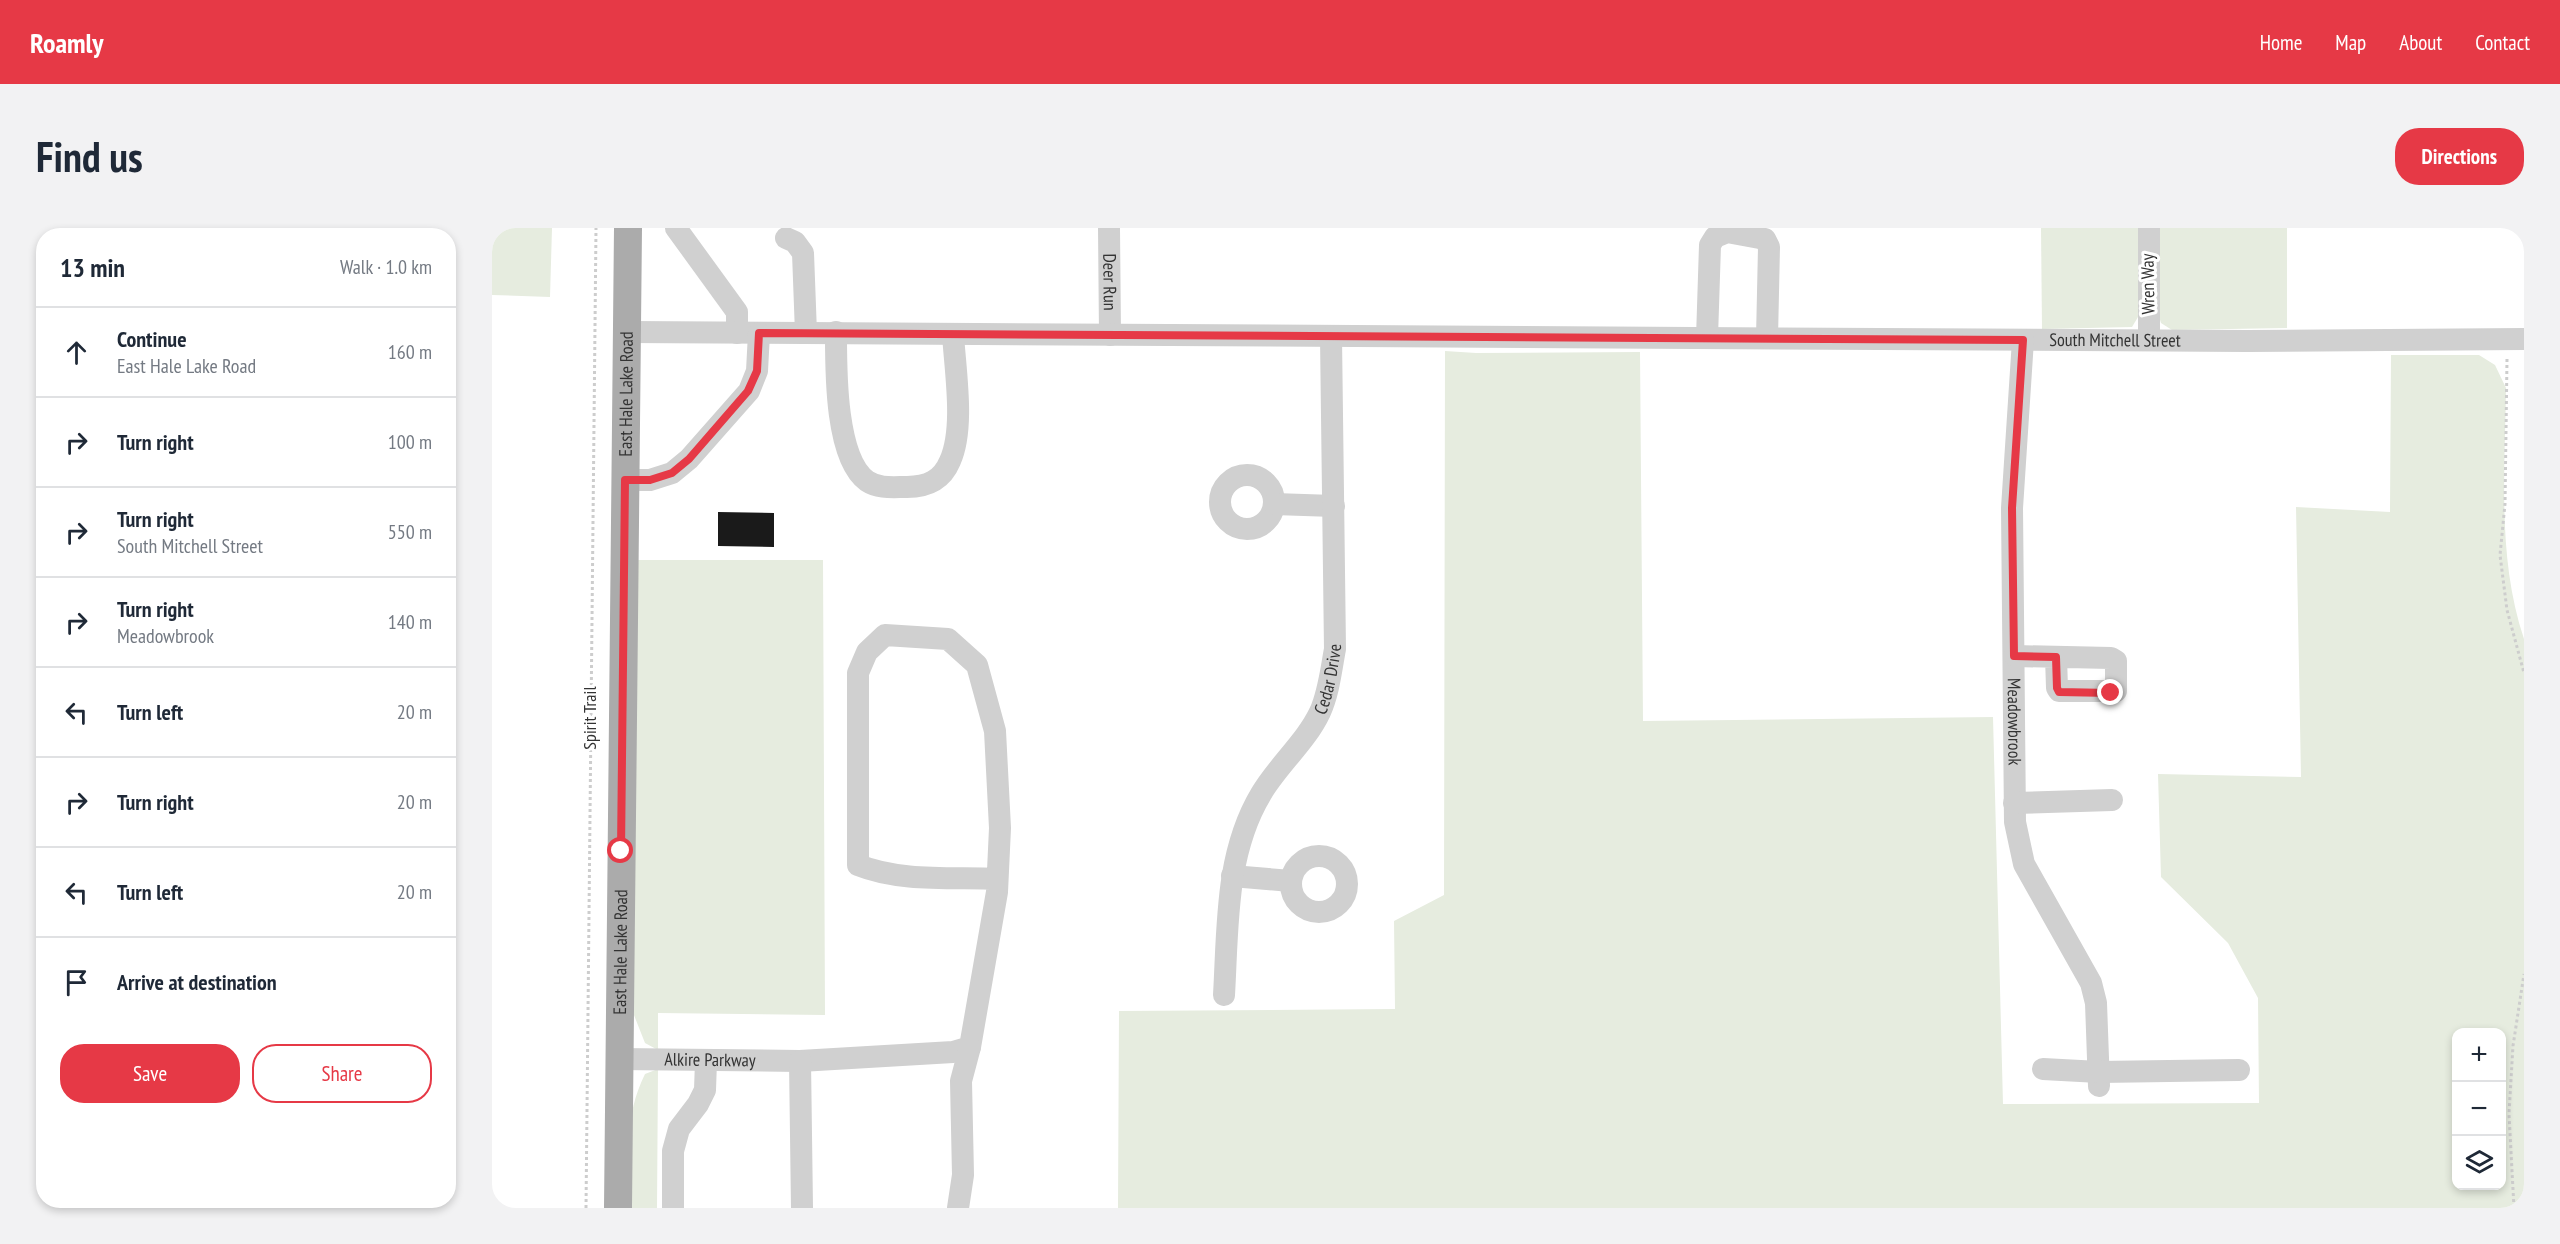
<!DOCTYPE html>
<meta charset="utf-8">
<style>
body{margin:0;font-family:"PT Sans Narrow",sans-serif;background:#f2f2f3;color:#1f2937}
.controls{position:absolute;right:18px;bottom:18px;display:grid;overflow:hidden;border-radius:12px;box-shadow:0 3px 9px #0003}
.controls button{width:54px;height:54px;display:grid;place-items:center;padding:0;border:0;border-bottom:2px solid #e0e1e3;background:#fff;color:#1f2937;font:30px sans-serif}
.stop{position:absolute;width:18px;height:18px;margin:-14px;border:4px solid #e63946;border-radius:50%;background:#fff}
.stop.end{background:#e63946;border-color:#fff;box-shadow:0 2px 6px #0008}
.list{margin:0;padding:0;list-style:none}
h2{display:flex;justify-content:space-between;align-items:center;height:78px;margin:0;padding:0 24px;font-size:26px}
h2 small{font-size:20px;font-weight:400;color:#747a83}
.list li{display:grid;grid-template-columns:39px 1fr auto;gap:18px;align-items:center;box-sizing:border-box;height:90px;padding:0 24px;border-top:2px solid #e0e1e3}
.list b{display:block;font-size:22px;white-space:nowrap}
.list p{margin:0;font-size:20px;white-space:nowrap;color:#747a83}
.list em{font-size:20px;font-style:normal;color:#747a83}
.actions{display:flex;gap:12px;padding:18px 24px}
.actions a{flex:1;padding:14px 0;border:2px solid #e63946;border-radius:24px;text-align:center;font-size:21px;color:#e63946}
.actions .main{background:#e63946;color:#fff}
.icon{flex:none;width:33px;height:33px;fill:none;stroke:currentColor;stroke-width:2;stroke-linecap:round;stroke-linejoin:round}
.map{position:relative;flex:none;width:2032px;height:980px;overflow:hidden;border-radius:24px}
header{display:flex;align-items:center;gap:36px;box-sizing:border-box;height:84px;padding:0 30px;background:#e63946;color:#fff}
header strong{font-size:28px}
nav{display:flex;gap:33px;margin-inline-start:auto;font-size:21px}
.intro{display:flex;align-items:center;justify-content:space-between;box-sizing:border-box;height:144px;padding:0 36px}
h1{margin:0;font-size:42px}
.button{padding:15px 27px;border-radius:24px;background:#e63946;color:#fff;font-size:21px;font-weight:700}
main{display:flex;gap:36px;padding:0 36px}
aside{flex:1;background:#fff;border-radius:24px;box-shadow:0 3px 9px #0003}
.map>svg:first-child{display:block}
.green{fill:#e6ecdf;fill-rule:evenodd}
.building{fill:#1a1a1a}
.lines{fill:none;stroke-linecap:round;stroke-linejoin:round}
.path{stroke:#cdcdcd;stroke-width:3;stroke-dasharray:3 3;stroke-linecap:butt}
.minor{stroke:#d0d0d0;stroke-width:22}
.major{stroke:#ababab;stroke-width:28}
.route{stroke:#e63946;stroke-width:8}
.labels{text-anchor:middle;stroke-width:6;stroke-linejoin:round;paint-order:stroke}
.street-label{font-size:18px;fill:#333;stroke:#fff}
</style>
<header>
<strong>Roamly</strong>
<nav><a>Home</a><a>Map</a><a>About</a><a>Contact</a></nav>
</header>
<div class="intro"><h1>Find us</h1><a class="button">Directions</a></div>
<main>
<aside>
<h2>13 min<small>Walk · 1.0 km</small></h2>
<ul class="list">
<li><svg class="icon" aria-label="ahead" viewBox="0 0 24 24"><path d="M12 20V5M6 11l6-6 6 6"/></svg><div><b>Continue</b><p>East Hale Lake Road</p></div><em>160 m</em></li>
<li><svg class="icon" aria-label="right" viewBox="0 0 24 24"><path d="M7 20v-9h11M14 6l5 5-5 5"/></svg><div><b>Turn right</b></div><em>100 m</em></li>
<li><svg class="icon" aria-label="right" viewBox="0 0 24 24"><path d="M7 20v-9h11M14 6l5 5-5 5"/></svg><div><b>Turn right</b><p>South Mitchell Street</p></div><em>550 m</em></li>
<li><svg class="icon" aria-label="right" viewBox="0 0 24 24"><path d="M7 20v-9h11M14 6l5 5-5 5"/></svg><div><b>Turn right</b><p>Meadowbrook</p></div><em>140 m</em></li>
<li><svg class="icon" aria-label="left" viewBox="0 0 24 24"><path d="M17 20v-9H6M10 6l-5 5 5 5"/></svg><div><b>Turn left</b></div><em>20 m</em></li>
<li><svg class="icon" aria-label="right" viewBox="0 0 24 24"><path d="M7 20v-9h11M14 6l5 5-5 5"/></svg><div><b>Turn right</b></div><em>20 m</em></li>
<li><svg class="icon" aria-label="left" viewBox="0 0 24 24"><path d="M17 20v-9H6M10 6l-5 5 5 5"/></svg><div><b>Turn left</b></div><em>20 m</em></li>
<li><svg class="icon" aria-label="arrive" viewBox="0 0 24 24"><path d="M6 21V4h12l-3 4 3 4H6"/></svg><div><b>Arrive at destination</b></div></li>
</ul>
<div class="actions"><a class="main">Save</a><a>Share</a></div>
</aside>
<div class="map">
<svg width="2032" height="980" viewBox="0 0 2032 980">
<rect width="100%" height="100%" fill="#fff"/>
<g class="green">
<polygon points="0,0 60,0 58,69 0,67"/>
<polygon points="1549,0 1647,0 1646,89 1640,99 1550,101"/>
<polygon points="1667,0 1795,0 1795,100 1680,102 1669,95 1666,85"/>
<path d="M953 123 984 125 1148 124 1151 493 1501 489 1511 876 1767 875 1766 770 1736 715 1669 649 1666 546 1809 549 1804 279 1898 284 1899 127H1987L2003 137 2014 160C2013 244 2005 330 2032 411V980H626L627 783 903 781 902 693 952 667ZM1964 804H2010V958H1964Z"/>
<polygon points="141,332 331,332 333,787 166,785 166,822 153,815 136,772"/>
<path d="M166 841 165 980H135C135 934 132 888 153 846Z"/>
</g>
<polygon class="building" points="226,284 282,285 282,319 226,318"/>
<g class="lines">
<g class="path">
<polyline points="2015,131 2013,276 2008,327 2015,382 2032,445"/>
<polyline points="94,980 104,0"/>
<polyline points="2022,980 2017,886 2021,818 2032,746"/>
</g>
<g class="minor">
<polyline points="184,0 245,84 245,105"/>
<path id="s1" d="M617 0 618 107"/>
<polyline points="1657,0 1657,112"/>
<polyline points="294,10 303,14 311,25 314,105"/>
<path id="s2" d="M135 104 1755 113 2032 111"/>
<path d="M344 104C344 141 343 230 375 253 387 261 401 259 415 259 436 259 450 252 458 233 473 200 463 142 461 106"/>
<polyline points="1215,110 1218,17 1223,9 1235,4 1273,11 1277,19 1275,110"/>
<path id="s3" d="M1531 112 1520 280 1523 594 1532 636 1599 755 1604 775 1607 858"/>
<circle cx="755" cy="274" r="27"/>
<polyline points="133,252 158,252 180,245 197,231 257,163 265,143 267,105"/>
<polyline points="782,276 842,278"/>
<polyline points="1523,428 1619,430 1624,433 1624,463 1567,463 1565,460 1564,429"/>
<polyline points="1522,575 1620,572"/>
<circle cx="827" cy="656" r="28"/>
<polyline points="740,648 799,653"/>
<path id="s4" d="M732 767C736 699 733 626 769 566 786 537 814 514 828 484 837 464 839 442 843 421L839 109"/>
<path id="s5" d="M126 831 308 833 461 824 478 819 505 664 508 600 503 503 485 437 456 411 393 407 375 424 366 445V637C408 654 461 649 505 651"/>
<polyline points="308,833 310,980"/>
<polyline points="1551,841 1607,844 1747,842"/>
<polyline points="181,980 181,923 187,901 206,876 213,862 214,833"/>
<polyline points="466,980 471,947 469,853 478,819"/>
</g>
<path class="major" id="s6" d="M126 980 136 0"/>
</g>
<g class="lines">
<polyline class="route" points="129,623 133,252 158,252 180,245 197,231 256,163 265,143 267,105 1531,112 1520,280 1522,428 1564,429 1565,460 1567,464 1619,465"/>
</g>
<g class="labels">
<g class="street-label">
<text dy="6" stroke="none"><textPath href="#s1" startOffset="54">Deer Run</textPath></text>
<text transform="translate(1656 56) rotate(-91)" y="6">Wren Way</text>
<text dy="6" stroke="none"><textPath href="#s2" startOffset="1488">South Mitchell Street</textPath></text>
<text dy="6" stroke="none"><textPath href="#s6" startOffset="814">East Hale Lake Road</textPath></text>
<text dy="6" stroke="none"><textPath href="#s4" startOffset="342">Cedar Drive</textPath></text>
<text transform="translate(98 490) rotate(-90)" y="6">Spirit Trail</text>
<text dy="6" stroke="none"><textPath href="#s3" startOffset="382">Meadowbrook</textPath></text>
<text dy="6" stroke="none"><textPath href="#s6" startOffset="256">East Hale Lake Road</textPath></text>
<text dy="6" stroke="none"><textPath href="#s5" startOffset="92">Alkire Parkway</textPath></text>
</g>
</g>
</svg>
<div class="controls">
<button>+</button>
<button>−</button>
<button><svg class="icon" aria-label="layers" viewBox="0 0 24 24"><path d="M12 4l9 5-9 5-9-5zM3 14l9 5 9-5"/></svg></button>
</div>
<div class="stop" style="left:129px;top:623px"></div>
<div class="stop end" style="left:1619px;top:465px"></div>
</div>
</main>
